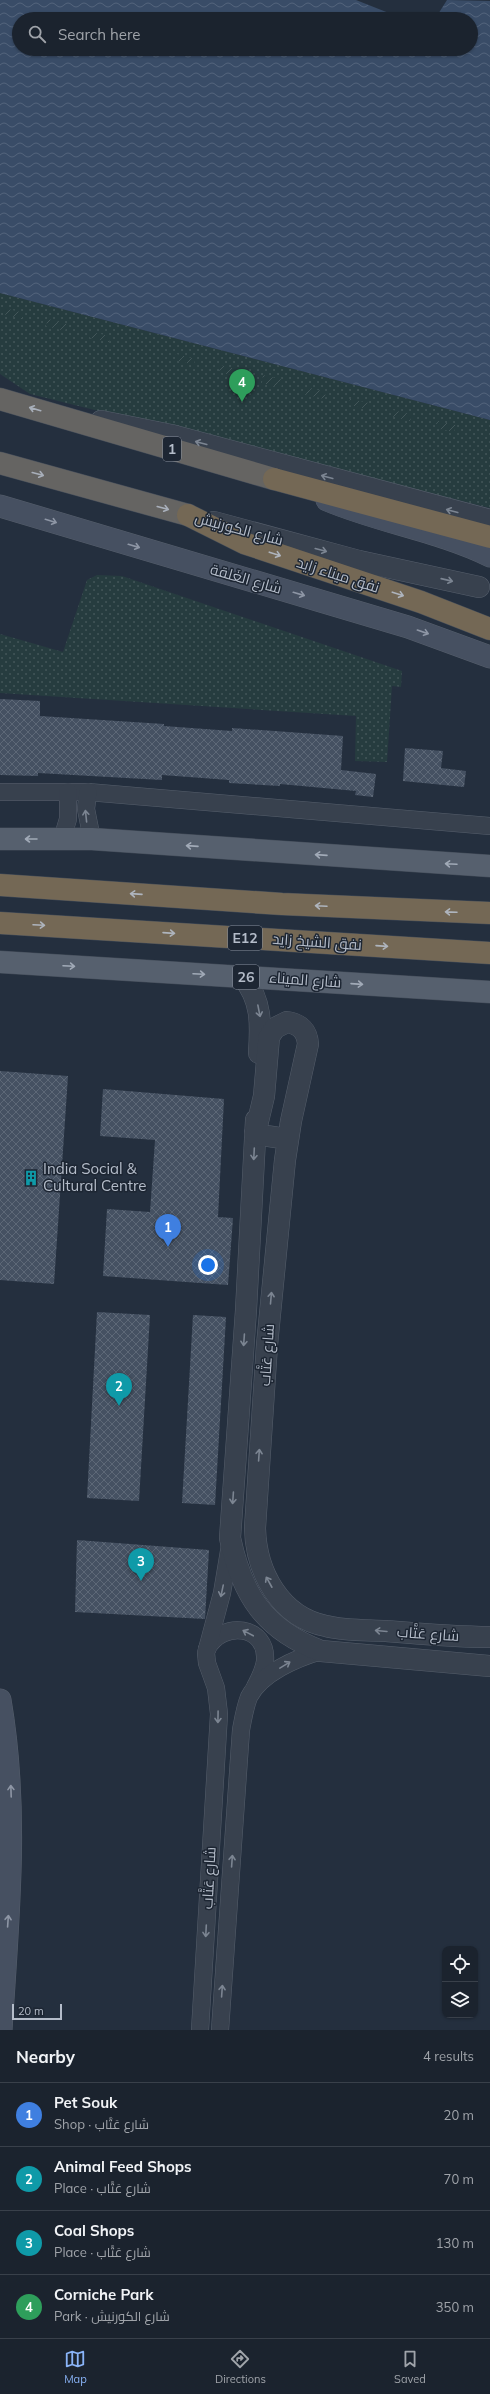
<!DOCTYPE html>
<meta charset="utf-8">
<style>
body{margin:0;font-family:Mulish,Cairo,sans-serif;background:#242b36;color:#f1f3f6}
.controls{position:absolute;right:12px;bottom:12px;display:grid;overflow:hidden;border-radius:8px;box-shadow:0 1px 3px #0004}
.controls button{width:36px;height:36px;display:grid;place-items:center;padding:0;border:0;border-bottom:1px solid #39404a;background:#1b232e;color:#f1f3f6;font:20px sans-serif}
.scale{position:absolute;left:12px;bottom:10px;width:50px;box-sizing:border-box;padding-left:4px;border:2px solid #b4bcc9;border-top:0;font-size:11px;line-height:14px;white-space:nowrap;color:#b4bcc9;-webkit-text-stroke:3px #1d2633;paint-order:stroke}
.you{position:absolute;left:208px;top:1265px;width:14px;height:14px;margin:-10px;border:3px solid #fff;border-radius:50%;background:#1a73e8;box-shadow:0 0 0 6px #1a73e833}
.badge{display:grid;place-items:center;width:26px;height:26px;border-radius:50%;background:#8ab4f8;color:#fff;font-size:13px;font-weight:700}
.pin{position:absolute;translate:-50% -33px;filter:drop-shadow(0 1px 2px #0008)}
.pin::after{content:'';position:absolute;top:21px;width:14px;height:12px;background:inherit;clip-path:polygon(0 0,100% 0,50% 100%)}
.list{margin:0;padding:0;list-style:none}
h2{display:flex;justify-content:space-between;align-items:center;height:52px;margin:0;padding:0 16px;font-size:17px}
h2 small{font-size:13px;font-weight:400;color:#a0a4aa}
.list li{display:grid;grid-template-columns:26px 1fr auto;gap:12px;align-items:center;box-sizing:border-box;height:64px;padding:0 16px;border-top:1px solid #39404a}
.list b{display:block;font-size:15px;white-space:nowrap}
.list p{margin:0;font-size:13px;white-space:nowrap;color:#a0a4aa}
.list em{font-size:13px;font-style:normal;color:#a0a4aa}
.icon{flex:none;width:22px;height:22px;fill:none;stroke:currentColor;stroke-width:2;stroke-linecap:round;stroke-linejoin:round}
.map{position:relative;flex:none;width:490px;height:2030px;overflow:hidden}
.search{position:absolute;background:#1b232e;box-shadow:0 1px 3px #0004;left:12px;right:12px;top:12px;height:44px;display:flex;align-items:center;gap:10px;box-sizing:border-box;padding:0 14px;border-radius:22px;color:#a0a4aa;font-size:15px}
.sheet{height:308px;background:#1b232e}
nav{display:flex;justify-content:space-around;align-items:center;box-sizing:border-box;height:56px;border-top:1px solid #39404a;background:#1b232e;font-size:11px;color:#a0a4aa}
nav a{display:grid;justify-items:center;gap:2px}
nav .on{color:#8ab4f8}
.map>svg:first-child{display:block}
.park{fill:url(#park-dots)}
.garden{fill:url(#garden-furrows)}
.water{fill:url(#water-waves)}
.building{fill:url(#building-cross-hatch)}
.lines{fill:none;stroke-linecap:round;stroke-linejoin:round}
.minor-casing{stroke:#565f6c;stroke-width:18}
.tertiary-casing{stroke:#565f6c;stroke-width:22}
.secondary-casing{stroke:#565f6c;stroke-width:23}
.primary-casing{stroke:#414a57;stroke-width:23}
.trunk-casing{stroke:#434c59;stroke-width:23}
.motorway-casing{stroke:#434c59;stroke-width:23}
.minor{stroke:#38414e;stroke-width:17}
.tertiary{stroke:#38414e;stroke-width:21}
.secondary{stroke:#465061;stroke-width:22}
.primary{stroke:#56606e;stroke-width:22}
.trunk{stroke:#656462;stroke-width:22}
.motorway{stroke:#746855;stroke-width:22}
.oneway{stroke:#a8afba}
.oneway2{stroke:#7c8592}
.oneway3{stroke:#8e96a5}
.oneway4{stroke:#aeb4bd}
.oneway5{stroke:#a1aab7}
.labels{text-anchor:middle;stroke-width:3;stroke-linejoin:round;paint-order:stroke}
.shield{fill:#1d2633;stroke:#878f9c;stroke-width:1}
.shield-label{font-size:14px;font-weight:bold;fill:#b4bcc9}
.street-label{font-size:15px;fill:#b4bcc9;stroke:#1d2633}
.poi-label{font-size:15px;fill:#b4bcc9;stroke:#1d2633;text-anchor:start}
</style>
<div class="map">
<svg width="490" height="2030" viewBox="0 0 490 2030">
<defs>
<pattern id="park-dots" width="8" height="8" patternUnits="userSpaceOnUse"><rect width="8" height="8" fill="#263c3f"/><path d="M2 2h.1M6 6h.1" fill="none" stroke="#435659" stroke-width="1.8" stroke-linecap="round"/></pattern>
<pattern id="garden-furrows" width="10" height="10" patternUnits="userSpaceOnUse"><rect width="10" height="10" fill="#263c3f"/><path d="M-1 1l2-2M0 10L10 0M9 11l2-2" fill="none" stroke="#435659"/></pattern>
<pattern id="water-waves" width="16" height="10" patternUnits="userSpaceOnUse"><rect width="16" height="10" fill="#394c67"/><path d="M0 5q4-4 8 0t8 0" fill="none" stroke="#53647b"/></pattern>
<pattern id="building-cross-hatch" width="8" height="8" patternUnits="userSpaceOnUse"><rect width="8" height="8" fill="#455162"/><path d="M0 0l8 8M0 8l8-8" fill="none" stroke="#5d6877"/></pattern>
</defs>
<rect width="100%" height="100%" fill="#242f3e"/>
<g class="park">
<polygon points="0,293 490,420 490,508 30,394 0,374"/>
<polygon points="97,575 122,576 402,671 401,687 392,686 387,762 355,761 356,716 0,693 0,634 63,652 87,580"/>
</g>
<g class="garden">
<polygon points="4,308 24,313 22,319 3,314"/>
<polygon points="48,319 67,324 65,331 46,326"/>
<polygon points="91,332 110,336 109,342 90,338"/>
<polygon points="176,354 195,359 194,365 175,360"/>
<polygon points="221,365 240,370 239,377 219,372"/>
<polygon points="263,375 283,380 281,388 262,383"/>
<polygon points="306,387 326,392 324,399 304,394"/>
<polygon points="350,399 369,403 368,409 349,405"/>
<polygon points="393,410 412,415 410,421 391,416"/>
<polygon points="437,421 456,425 454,432 435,428"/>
</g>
<polygon class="water" points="0,0 356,0 404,19 19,19 19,49 471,49 471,19 435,19 447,0 490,1 490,420 0,293"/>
<g class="building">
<polygon points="0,699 40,701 40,716 164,724 164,726 232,731 232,728 343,736 341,770 376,774 373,797 355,795 356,791 280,784 280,786 229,783 229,780 162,775 162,780 38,773 38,776 0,775"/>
<polygon points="405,748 443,751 441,768 466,771 464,787 403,781"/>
<polygon points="0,1071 68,1076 54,1284 0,1280"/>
<polygon points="103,1089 224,1099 218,1217 233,1218 228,1285 103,1276 107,1209 150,1212 155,1140 100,1136"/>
<polygon points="97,1312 150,1315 139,1501 87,1498"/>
<polygon points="193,1315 226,1317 215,1505 182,1503"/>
<polygon points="77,1540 209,1550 205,1619 75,1612"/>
</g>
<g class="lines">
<defs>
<g id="minor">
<polyline points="0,792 88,792 490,826"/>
<polyline points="88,792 86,809 92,839"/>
<polyline points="62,839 68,819 68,792"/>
<path d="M207 1649C222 1620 268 1625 265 1661 264 1670 259 1679 255 1687"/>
<polyline points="200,2030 219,1714 216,1688 207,1663 206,1653 222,1593 230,1545"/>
<path d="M220 2030 241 1730C243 1719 245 1707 249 1697 261 1673 297 1658 321 1651"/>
</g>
<g id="tertiary">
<polyline points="101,421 171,435 490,520"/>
<polyline points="214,522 359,561 479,587"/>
<path d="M242 976C262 1000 261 1024 259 1053"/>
<path d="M256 1120 246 1310 230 1538C242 1595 265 1630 321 1651L490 1666"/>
<path d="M287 1139 255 1134 264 1096 269 1037 275 1028 287 1022C300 1024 307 1031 308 1044L291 1121 285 1160 267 1345 255 1528C256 1572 280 1617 326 1626 345 1631 367 1630 386 1631 421 1634 455 1637 490 1637"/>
</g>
<g id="secondary">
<path d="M327 500C379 522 439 531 490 556"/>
<polyline points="0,506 408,627 490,657"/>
<path d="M0 1700C19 1810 8 1919 1 2030"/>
</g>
<g id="primary">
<polyline points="0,839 92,839 490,866"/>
<polyline points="0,962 490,992"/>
</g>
<g id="trunk">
<polyline points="0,399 274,479"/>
<polyline points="0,463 188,515"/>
</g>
<g id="motorway">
<polyline points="274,479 490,537"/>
<polyline points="188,515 244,543 421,602 490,629"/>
<polyline points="0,885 282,904 490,913"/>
<polyline points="0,923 490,953"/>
</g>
</defs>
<use href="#minor" class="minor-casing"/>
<use href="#tertiary" class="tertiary-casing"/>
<use href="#secondary" class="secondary-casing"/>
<use href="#primary" class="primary-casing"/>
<use href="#trunk" class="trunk-casing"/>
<use href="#motorway" class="motorway-casing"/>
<use href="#minor" class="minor"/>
<use href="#tertiary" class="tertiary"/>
<use href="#secondary" class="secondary"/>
<use href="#primary" class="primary"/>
<use href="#trunk" class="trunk"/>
<use href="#motorway" class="motorway"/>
</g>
<defs><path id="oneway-shaft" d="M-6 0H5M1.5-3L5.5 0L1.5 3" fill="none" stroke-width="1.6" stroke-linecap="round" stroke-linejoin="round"/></defs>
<g class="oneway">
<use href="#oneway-shaft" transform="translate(35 409) rotate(-164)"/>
<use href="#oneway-shaft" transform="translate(38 474) rotate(15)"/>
<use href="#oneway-shaft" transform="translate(163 508) rotate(15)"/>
</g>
<g class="oneway2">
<use href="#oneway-shaft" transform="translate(201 443) rotate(-165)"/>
<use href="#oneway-shaft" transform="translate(327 477) rotate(-165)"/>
<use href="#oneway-shaft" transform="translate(452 511) rotate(-165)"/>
<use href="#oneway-shaft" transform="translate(321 550) rotate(15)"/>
<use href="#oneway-shaft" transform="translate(447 580) rotate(13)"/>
<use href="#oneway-shaft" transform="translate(86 816) rotate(-96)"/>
<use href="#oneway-shaft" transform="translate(259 1011) rotate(79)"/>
<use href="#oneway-shaft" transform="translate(254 1154) rotate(93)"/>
<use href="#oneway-shaft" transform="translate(271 1298) rotate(-85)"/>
<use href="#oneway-shaft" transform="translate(244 1340) rotate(94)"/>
<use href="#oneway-shaft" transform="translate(259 1455) rotate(-86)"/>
<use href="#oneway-shaft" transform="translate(233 1498) rotate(94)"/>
<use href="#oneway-shaft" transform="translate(269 1582) rotate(-119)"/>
<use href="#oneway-shaft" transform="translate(222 1591) rotate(102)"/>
<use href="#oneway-shaft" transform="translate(381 1631) rotate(-175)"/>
<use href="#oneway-shaft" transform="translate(248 1633) rotate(-152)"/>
<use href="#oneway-shaft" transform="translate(285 1665) rotate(-31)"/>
<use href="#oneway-shaft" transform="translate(218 1717) rotate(91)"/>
<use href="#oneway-shaft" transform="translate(232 1861) rotate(-86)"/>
<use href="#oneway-shaft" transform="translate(206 1931) rotate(93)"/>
<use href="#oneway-shaft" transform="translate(222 1991) rotate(-86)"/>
</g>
<g class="oneway3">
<use href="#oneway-shaft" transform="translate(51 521) rotate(17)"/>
<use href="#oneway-shaft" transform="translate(134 546) rotate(16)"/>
<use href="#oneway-shaft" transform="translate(299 594) rotate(16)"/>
<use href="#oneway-shaft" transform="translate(423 632) rotate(19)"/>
<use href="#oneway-shaft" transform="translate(11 1791) rotate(-92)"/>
<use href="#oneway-shaft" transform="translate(8 1921) rotate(-86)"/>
</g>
<g class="oneway4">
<use href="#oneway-shaft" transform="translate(275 554) rotate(18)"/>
<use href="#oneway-shaft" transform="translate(398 594) rotate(18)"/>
<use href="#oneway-shaft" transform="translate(136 894) rotate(-176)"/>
<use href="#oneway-shaft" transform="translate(321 906) rotate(-177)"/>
<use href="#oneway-shaft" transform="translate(451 912) rotate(-178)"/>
<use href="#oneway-shaft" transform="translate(39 925) rotate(3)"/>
<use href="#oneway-shaft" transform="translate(169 933) rotate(4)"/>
<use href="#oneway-shaft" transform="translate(382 946) rotate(4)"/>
</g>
<g class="oneway5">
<use href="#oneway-shaft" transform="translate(31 839) rotate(180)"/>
<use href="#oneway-shaft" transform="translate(192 846) rotate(-176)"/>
<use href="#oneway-shaft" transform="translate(321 855) rotate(-176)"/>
<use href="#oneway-shaft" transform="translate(451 864) rotate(-177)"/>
<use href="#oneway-shaft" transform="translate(69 966) rotate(3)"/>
<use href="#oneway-shaft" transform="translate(199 974) rotate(3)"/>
<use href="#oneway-shaft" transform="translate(357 984) rotate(4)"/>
</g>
<defs>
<symbol id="building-bare" viewBox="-9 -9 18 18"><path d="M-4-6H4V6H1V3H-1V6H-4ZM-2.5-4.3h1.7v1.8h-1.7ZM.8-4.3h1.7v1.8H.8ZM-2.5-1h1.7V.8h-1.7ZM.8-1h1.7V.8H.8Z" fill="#0f9aa8" stroke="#1d2633" stroke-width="2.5" paint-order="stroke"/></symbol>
</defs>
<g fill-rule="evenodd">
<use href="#building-bare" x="20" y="1167" width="22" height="22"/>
</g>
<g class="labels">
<g class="shield">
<rect x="163" y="437" width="18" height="24" rx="3"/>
<rect x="228" y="926" width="34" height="24" rx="3"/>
<rect x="233" y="965" width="26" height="24" rx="3"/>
</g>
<g class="shield-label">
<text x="172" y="454">1</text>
<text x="245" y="943">E12</text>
<text x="246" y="982">26</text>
</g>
<g class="street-label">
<text transform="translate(239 529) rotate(15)" y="5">شارع الكورنيش</text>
<text transform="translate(338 575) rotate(18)" y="5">نفق ميناء زايد</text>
<text transform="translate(246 579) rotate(16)" y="5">شارع الغَلقة</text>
<text transform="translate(317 942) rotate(4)" y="5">نفق الشيخ زايد</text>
<text transform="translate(305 980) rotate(4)" y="5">شارع الميناء</text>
<text transform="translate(267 1355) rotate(-86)" y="5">شارع عَتَّاب</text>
<text transform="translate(428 1634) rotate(4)" y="5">شارع عَتَّاب</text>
<text transform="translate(209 1878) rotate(-87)" y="5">شارع عَتَّاب</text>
</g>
<g class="poi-label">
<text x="43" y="1174">India Social &amp;<tspan x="43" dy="17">Cultural Centre</tspan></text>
</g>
</g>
</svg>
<div class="controls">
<button><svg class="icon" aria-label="locate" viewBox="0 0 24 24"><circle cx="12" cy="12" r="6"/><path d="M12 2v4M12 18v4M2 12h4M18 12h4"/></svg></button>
<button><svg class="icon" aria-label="layers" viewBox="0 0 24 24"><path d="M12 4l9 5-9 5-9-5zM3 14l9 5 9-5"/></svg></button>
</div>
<div class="scale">20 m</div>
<div class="you"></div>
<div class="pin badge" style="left:168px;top:1247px;background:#3f7fe0">1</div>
<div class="pin badge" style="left:119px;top:1406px;background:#0f9aa8">2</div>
<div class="pin badge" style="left:141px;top:1581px;background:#0f9aa8">3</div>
<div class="pin badge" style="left:242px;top:402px;background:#2e9e5b">4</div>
<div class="search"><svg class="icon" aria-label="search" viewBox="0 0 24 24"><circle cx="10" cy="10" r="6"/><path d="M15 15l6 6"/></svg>Search here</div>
</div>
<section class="sheet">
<h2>Nearby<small>4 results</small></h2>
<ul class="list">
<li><span class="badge" style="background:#3f7fe0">1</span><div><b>Pet Souk</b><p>Shop · شارع عَتَّاب</p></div><em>20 m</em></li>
<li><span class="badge" style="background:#0f9aa8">2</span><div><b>Animal Feed Shops</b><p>Place · شارع عَتَّاب</p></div><em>70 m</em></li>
<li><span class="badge" style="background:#0f9aa8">3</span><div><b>Coal Shops</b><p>Place · شارع عَتَّاب</p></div><em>130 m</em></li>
<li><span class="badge" style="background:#2e9e5b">4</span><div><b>Corniche Park</b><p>Park · شارع الكورنيش</p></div><em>350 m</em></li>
</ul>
</section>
<nav>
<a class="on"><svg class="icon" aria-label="map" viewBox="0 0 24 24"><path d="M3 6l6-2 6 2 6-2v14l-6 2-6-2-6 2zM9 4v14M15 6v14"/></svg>Map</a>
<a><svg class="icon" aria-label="directions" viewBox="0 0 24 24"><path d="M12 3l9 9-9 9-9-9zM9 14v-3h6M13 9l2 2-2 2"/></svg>Directions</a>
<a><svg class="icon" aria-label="saved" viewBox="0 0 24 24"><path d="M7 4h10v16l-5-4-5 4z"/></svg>Saved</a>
</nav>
